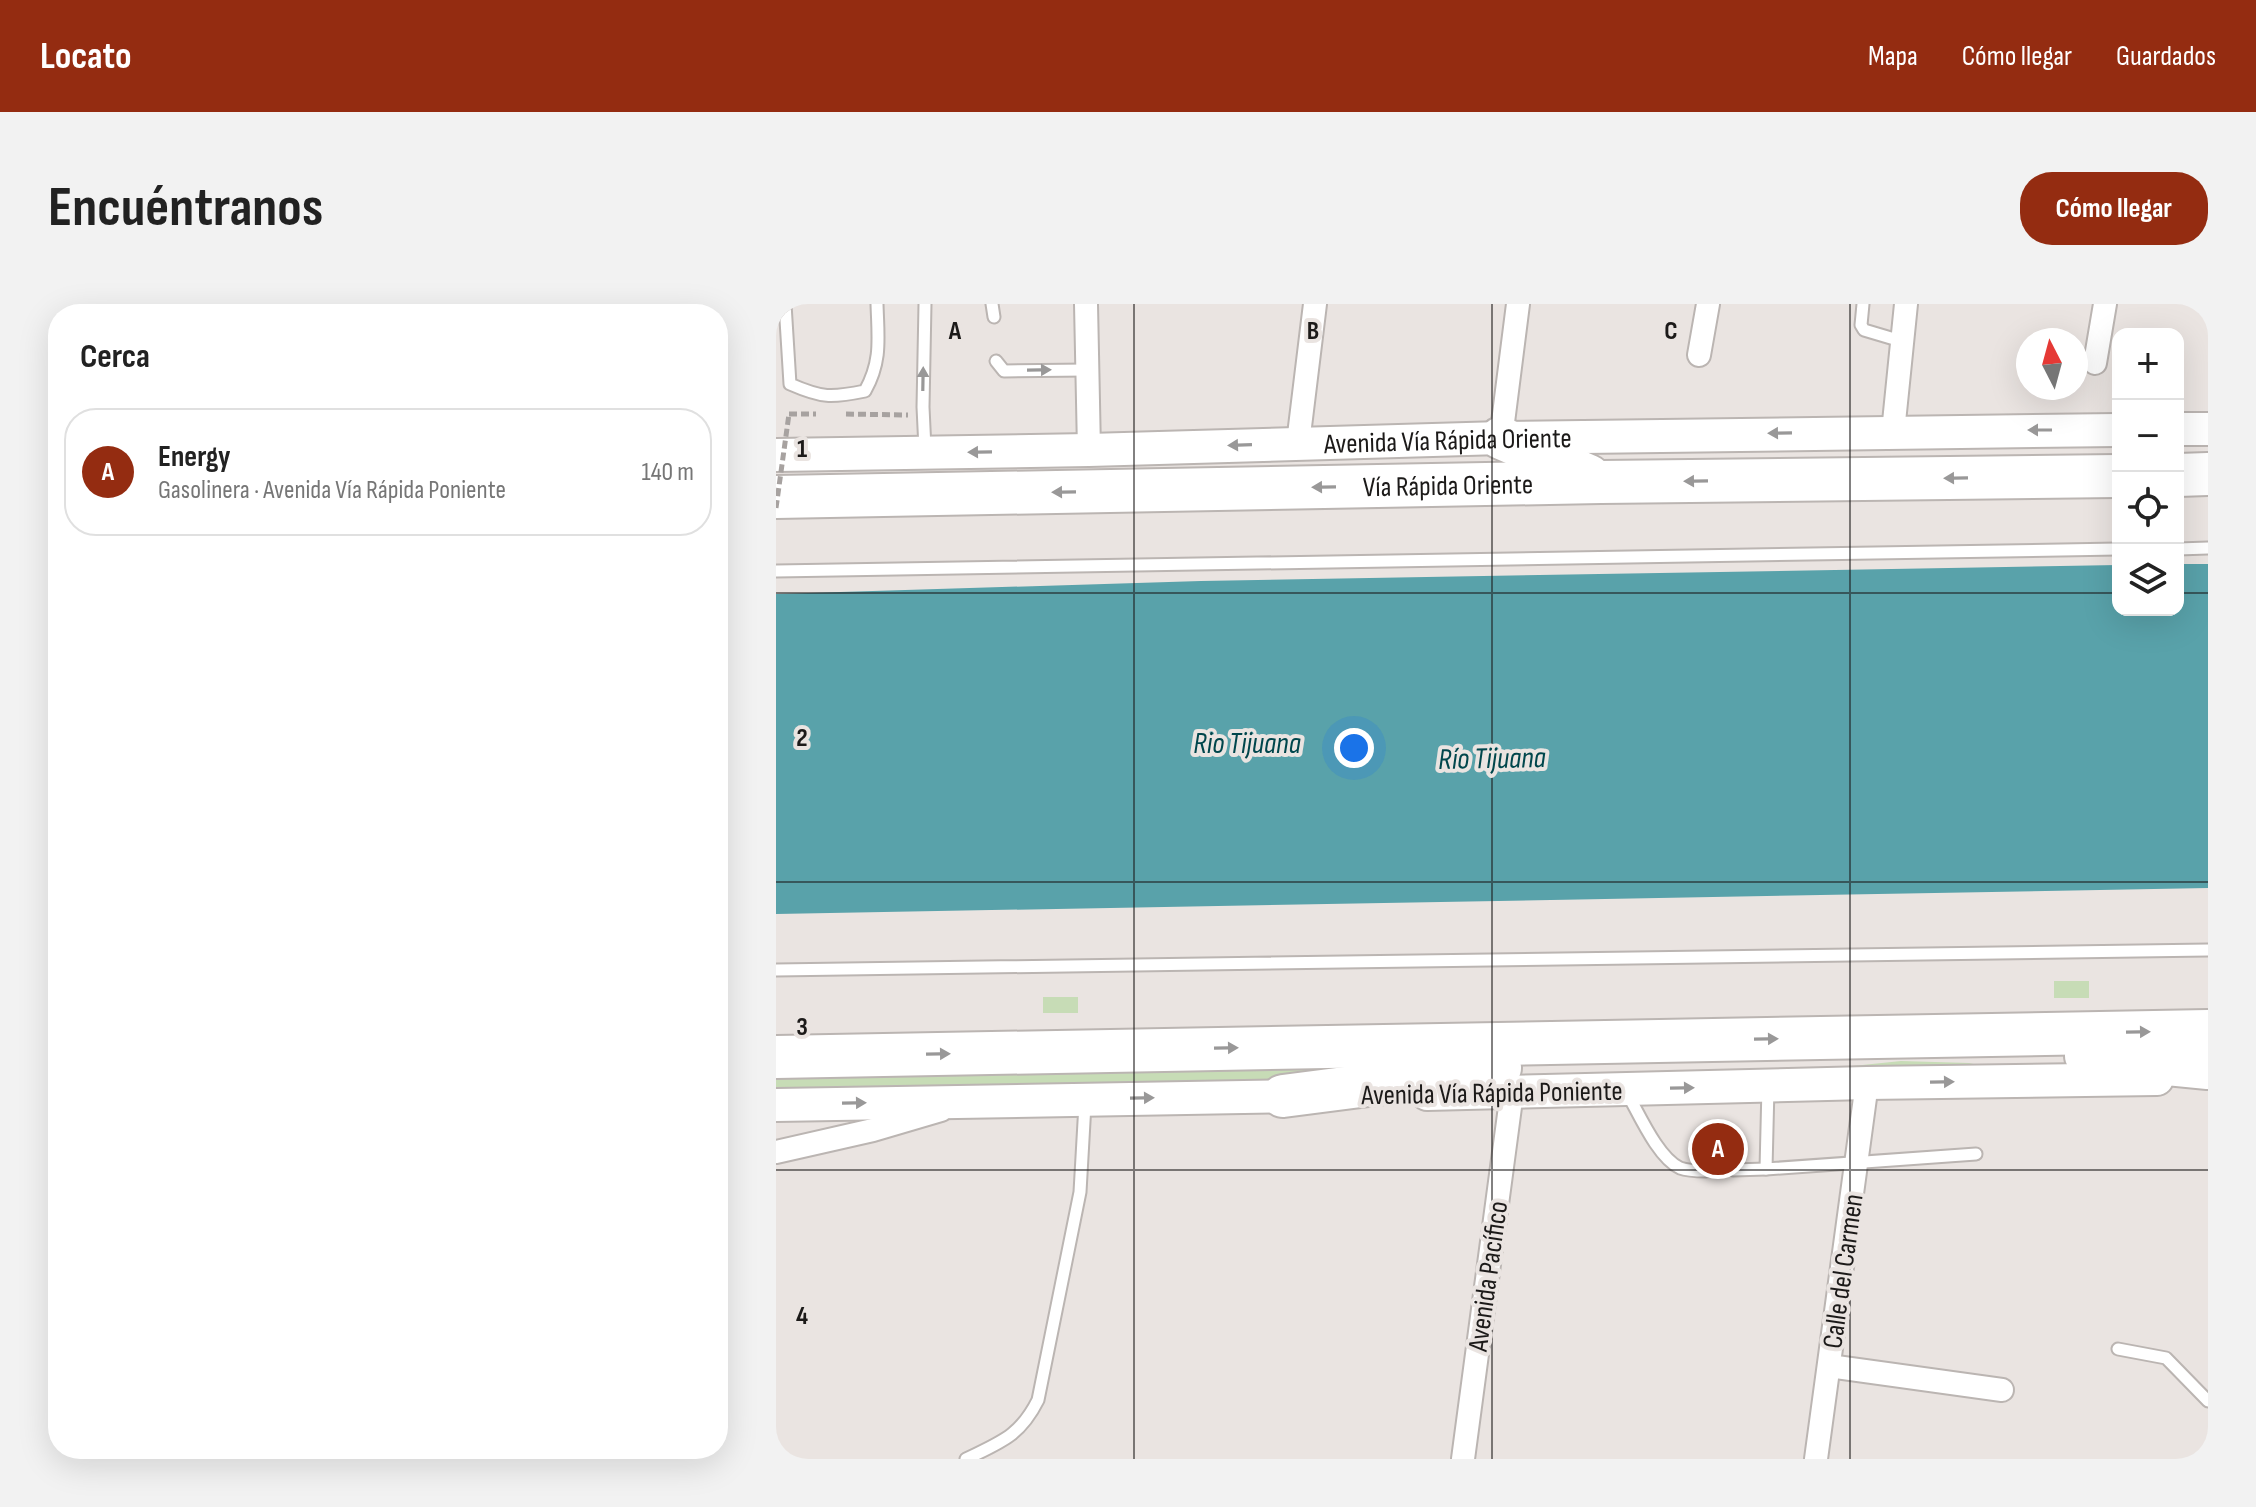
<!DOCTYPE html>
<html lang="es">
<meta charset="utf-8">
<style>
body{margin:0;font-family:"Sofia Sans Condensed",sans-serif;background:#f2f2f2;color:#222}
.controls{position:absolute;right:24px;top:24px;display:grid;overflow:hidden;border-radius:16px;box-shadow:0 8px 32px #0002}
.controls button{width:72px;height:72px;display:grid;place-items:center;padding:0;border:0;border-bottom:2px solid #e0e0e0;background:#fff;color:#222;font:40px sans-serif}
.compass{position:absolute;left:1240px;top:24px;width:72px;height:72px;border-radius:50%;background:#fff;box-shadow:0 8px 32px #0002;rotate:354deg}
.you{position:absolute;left:578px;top:444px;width:28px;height:28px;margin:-20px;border:6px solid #fff;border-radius:50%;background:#1a73e8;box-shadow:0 0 0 12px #1a73e833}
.badge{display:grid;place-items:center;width:52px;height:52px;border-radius:50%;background:#942c11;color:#fff;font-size:26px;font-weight:700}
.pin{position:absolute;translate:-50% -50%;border:4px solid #fff;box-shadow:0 2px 8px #0006}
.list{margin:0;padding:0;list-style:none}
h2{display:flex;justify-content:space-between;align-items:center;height:104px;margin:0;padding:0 32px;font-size:34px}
h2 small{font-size:26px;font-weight:400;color:#767676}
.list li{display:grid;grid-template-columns:52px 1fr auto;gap:24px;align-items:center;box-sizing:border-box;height:128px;margin:0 16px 16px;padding:0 16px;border:2px solid #e0e0e0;border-radius:32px}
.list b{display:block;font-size:30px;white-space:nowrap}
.list p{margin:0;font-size:26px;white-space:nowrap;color:#767676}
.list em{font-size:26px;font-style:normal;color:#767676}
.icon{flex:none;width:44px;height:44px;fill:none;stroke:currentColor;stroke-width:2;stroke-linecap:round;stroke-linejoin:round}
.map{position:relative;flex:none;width:1432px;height:1155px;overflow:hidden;border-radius:32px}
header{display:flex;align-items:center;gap:48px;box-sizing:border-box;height:112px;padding:0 40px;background:#942c11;color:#fff}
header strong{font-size:38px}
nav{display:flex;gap:44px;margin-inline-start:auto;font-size:28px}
.intro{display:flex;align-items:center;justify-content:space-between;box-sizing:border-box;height:192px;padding:0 48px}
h1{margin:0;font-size:56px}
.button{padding:20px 36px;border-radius:32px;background:#942c11;color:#fff;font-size:28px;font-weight:700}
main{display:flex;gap:48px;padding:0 48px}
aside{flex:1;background:#fff;border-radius:32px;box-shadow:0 8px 32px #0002}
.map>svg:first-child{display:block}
.green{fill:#c7dcb6}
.water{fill:#59a2aa}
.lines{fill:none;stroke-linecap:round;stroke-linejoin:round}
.lane-casing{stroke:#bbb5b2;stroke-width:15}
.street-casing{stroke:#bbb5b2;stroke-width:26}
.secondary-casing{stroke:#bbb5b2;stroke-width:36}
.highway-casing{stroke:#bbb5b2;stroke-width:46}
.path{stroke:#a7a2a0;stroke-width:5;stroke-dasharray:8 4;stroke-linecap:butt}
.lane{stroke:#fff;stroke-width:11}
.street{stroke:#fff;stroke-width:22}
.secondary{stroke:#fff;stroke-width:32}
.highway{stroke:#fff;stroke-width:42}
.path-bridge{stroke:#a7a2a0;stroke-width:5;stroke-dasharray:8 4;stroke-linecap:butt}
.oneway{fill:#999898}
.grid{fill:none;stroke:#1c1a19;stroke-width:2;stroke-opacity:0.55}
.labels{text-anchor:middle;stroke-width:8;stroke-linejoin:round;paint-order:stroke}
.street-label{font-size:28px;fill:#1c1a19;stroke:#eae4e1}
.water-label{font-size:30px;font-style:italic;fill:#00464c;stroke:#eae4e1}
.grid-label{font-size:26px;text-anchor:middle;font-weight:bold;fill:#1c1a19;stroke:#eae4e1;stroke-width:8;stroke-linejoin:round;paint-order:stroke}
</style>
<header>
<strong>Locato</strong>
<nav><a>Mapa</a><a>Cómo llegar</a><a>Guardados</a></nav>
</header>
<div class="intro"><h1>Encuéntranos</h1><a class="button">Cómo llegar</a></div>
<main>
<aside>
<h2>Cerca<small></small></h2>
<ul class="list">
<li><span class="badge">A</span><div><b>Energy</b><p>Gasolinera · Avenida Vía Rápida Poniente</p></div><em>140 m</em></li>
</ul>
</aside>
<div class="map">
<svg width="1432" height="1155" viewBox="0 0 1432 1155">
<rect width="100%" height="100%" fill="#eae4e1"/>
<g class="green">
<rect x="1278" y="677" width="35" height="17"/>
<rect x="267" y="693" width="35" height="16"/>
<polygon points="1125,757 1193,759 1220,765 991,771"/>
<polygon points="568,762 576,764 481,781 0,786 0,773"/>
</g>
<polygon class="water" points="1402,260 1432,260 1432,584 0,610 0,290 425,277 1342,261 1342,306 1402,306"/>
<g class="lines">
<defs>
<g id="lane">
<path d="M9 0 14 80C46 94 55 94 89 87 106 57 102 34 101 0"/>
<polyline points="149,0 147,103 149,145"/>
<polyline points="216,0 218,13"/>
<polyline points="1087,0 1085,21 1088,26 1125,37"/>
<polyline points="220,57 228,67 311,66"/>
<polyline points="1402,245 1432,244"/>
<polyline points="0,267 1342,245"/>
<polyline points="0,666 1432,646"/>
<polyline points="992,783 990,865 1200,850"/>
<path d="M851 789C863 810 882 854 904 864 912 867 921 867 930 867"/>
<polyline points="957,866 990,865"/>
<polyline points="1342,1045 1390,1054 1432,1097"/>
<path d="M190 1155C225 1138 244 1132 262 1096L304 888 309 800"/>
</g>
<g id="street">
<polyline points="310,0 313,146"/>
<polyline points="923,51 932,0"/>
<polyline points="1319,59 1329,0"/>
<polyline points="1117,128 1130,0"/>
<polyline points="725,134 742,0"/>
<polyline points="522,139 539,0"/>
<polyline points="0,848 97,826 165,806"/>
<polyline points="1053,1062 1226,1086"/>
<polyline points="687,1155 736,788"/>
<polyline points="1040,1155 1091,779"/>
</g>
<g id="secondary">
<polyline points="1402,125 1432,125"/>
<path id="s1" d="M0 151 313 146 725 134 1342 126"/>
<polyline points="651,790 1091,779 1381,775"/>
<polyline points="0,801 529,792"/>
</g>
<g id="highway">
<polyline points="725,134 813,172"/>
<polyline points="1402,171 1432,170"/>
<path id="s2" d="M0 193 825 178 1342 172"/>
<polyline points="1310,752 1432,764"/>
<polyline points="0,753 1432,727"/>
<polyline points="507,792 724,764"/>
</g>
</defs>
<use href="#lane" class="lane-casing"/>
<use href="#street" class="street-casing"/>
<use href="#secondary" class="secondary-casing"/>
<use href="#highway" class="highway-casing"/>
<g class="path">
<polyline points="13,110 40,110"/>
<polyline points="70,110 132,111"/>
</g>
<use href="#lane" class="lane"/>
<use href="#street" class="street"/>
<use href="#secondary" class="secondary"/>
<use href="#highway" class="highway"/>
<polyline class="path-bridge" points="0,204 13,110"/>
</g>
<defs><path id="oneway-solid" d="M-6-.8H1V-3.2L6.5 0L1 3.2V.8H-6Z" transform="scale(2)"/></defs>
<g class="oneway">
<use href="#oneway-solid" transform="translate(263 66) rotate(-1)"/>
<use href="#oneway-solid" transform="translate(147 75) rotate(-89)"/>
<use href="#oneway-solid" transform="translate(1264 126) rotate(180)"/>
<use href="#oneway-solid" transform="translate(1004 129) rotate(179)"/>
<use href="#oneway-solid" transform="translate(464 141) rotate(178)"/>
<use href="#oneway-solid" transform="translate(204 148) rotate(179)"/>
<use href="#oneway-solid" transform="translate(1180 174) rotate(179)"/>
<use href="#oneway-solid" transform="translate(920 177) rotate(179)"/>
<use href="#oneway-solid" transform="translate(548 183) rotate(179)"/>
<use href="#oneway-solid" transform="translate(288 188) rotate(179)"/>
<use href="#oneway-solid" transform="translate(1362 728) rotate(-1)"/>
<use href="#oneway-solid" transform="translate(990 735) rotate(-1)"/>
<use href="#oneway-solid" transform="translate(450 744) rotate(-1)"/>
<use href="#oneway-solid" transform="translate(162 750) rotate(-1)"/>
<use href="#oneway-solid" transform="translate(1166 778) rotate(-1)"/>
<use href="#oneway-solid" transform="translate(906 784) rotate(-1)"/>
<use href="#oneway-solid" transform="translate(366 794) rotate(-1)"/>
<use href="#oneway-solid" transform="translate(78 799) rotate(-1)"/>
</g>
<path class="grid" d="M358 0V1155M716 0V1155M1074 0V1155M0 289H1342M1402 289H1432M0 578H1432M0 866H1432"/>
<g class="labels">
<g class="street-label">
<text dy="10" stroke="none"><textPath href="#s1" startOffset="672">Avenida Vía Rápida Oriente</textPath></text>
<text dy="10" stroke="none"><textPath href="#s2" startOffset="672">Vía Rápida Oriente</textPath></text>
<text transform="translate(716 788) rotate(-1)" y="10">Avenida Vía Rápida Poniente</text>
<text transform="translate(1066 967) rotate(-82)" y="10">Calle del Carmen</text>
<text transform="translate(711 972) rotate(-82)" y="10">Avenida Pacífico</text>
</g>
<g class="water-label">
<text x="471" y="449">Rio Tijuana</text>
<text transform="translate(716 454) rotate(-1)" y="10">Río Tijuana</text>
</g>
</g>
<g class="grid-label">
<text x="179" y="35">A</text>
<text x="537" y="35">B</text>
<text x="895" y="35">C</text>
<text x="26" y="153">1</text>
<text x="26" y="442">2</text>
<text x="26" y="731">3</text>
<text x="26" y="1020">4</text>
</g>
</svg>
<div class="controls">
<button>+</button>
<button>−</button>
<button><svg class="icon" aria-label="locate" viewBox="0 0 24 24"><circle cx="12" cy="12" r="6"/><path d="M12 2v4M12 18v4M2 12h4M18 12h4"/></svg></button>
<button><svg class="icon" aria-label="layers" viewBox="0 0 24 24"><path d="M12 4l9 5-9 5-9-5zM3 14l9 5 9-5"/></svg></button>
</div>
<svg class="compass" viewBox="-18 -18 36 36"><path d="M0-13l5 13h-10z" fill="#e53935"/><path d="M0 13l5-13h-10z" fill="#767676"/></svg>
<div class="you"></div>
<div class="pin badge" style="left:942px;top:845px">A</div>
</div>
</main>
